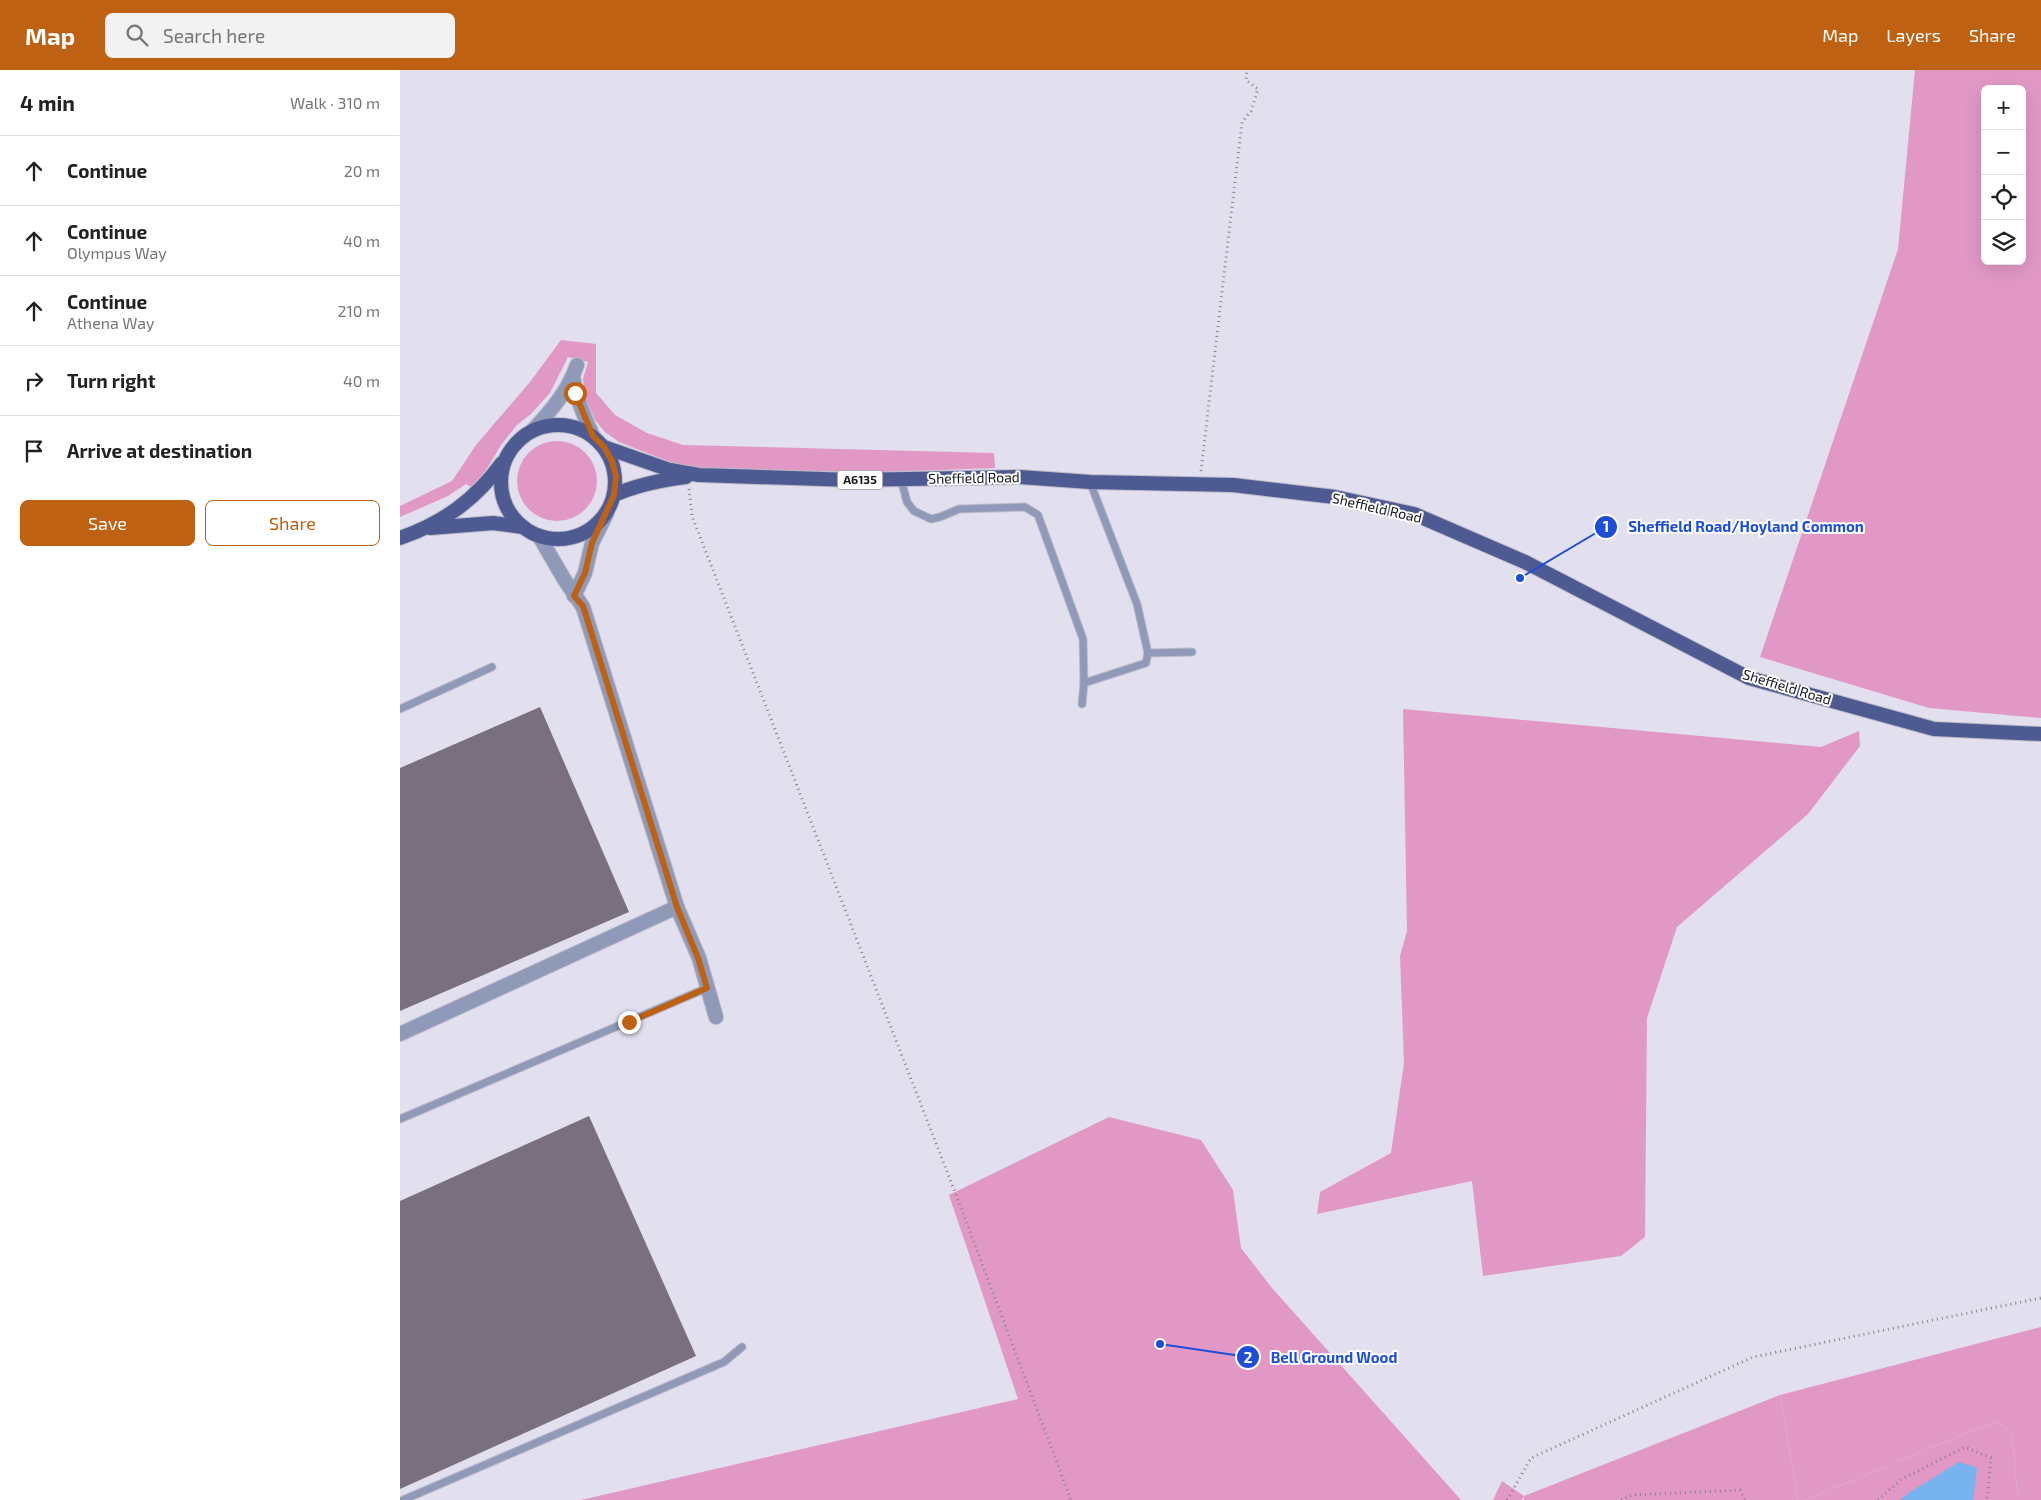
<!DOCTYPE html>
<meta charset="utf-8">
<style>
body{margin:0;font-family:"Exo 2",sans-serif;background:#f2f2f2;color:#222}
.controls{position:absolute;right:15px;top:15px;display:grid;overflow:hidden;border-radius:8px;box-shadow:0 5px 20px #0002}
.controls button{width:45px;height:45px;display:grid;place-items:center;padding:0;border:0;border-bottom:1px solid #e0e0e0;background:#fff;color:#222;font:25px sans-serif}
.stop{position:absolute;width:15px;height:15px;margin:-11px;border:4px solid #be6112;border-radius:50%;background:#fff}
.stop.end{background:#be6112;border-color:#fff;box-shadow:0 1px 5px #0008}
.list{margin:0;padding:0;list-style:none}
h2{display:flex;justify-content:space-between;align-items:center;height:65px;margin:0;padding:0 20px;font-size:21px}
h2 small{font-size:16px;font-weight:400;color:#767676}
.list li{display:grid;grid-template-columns:32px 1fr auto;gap:15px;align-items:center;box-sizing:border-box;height:70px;padding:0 20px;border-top:1px solid #e0e0e0}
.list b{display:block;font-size:19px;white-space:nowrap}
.list p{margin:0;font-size:16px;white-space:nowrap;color:#767676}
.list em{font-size:16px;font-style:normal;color:#767676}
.actions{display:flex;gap:10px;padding:15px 20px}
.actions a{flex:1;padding:11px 0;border:1px solid #be6112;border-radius:8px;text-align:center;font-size:18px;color:#be6112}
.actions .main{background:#be6112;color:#fff}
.icon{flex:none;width:28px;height:28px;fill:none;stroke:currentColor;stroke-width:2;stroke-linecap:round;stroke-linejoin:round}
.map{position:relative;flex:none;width:1641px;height:1430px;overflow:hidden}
header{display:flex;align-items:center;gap:30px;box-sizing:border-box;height:70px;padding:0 25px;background:#be6112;color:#fff}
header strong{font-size:24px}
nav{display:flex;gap:28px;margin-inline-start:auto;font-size:18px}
.search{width:350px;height:45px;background:#f2f2f2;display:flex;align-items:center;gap:12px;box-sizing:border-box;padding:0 18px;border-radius:8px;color:#767676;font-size:19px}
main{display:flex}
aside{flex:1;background:#fff}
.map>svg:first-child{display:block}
.green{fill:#e198c5}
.forest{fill:#e298c5;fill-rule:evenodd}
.water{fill:#77b3ee}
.building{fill:#7a707d}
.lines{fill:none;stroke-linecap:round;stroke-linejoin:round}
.service-casing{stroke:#bdbbc9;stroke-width:9}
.minor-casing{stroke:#bdbbc9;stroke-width:16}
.primary-casing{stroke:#bdbbc9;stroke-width:16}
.path{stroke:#878490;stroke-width:3;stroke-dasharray:1 4;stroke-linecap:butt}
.service{stroke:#8f99b8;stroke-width:7}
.minor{stroke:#8f99b8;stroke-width:14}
.primary{stroke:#4d5b92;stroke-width:14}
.route{stroke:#be6112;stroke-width:6}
.labels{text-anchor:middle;stroke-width:4;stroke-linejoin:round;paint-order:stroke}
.shield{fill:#fff;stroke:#5d5c60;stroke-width:1}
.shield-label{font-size:12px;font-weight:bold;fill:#17161c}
.street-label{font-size:14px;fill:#17161c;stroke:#fff}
.leader{fill:none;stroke:#1d4ed8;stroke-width:2}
.callout-dot{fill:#1d4ed8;stroke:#fff;stroke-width:2}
.mark-label{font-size:15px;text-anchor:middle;font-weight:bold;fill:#fff}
.callout-label{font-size:15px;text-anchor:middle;font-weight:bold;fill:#1d4ed8;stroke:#fff;stroke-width:4;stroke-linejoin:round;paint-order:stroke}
</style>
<header>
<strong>Map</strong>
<div class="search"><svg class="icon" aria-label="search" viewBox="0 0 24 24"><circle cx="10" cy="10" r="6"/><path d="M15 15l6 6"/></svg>Search here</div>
<nav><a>Map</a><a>Layers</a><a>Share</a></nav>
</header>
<main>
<aside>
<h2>4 min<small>Walk · 310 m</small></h2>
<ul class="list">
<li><svg class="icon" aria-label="ahead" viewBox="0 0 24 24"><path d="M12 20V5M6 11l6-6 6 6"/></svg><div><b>Continue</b></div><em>20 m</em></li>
<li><svg class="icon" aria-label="ahead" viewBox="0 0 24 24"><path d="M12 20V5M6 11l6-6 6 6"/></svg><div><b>Continue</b><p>Olympus Way</p></div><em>40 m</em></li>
<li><svg class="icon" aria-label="ahead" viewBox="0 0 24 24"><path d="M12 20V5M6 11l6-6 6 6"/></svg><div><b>Continue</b><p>Athena Way</p></div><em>210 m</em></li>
<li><svg class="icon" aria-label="right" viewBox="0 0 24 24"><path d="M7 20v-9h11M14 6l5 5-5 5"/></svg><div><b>Turn right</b></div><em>40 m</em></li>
<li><svg class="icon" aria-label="arrive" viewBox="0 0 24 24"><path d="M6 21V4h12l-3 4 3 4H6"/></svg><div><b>Arrive at destination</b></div></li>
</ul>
<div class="actions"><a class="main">Save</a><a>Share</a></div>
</aside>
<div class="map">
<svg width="1641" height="1430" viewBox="0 0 1641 1430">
<rect width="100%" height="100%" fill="#e2dfef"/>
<g class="green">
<polygon points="161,270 196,274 196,323 215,345 247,363 283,375 594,383 595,398 485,402 291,400 219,372 205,362 195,350 185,327 183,309 188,292 168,287 150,323 131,344 117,355 101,375 85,402 71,417 66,414 48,426 0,447 0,436 52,411 76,375 130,312"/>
<circle cx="157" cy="411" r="40"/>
<polygon points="1003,639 1421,677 1459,661 1460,676 1408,744 1277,857 1247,948 1245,1167 1221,1186 1083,1206 1072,1111 917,1144 920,1122 991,1083 1004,993 1000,886 1007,861"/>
<polygon points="1380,1325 1398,1430 1124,1430 1124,1426"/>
<polygon points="1596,1351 1612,1363 1618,1430 1405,1430"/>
</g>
<g class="forest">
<path d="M1515 0H1641V648L1529 638 1360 587 1498 179ZM1585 19H1622V191H1585Z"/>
<polygon points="709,1047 801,1070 833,1120 841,1178 872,1218 1061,1430 181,1430 618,1329 549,1125"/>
<polygon points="1641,1257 1641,1430 1618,1430 1612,1363 1596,1351 1405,1430 1398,1430 1380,1325"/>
<polygon points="1102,1411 1124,1426 1122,1430 1093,1430"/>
</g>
<polygon class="water" points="1559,1392 1577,1398 1573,1430 1500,1430 1510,1422"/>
<g class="building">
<polygon points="140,637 229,842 0,941 0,698"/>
<polygon points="189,1046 296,1286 0,1419 0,1131"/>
</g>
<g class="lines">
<defs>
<g id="service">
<polyline points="501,409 507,432 514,441 531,449 540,447 559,439 625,437 638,445 683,569 684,613 682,634"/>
<polyline points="748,583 792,582"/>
<polyline points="684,613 746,593 748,583 737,534 690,412"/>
<polyline points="0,639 92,597"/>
<polyline points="0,1049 307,918"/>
<polyline points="3,1430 324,1292 342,1277"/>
</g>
<g id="minor">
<path d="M173 306C176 328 184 346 193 366"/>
<path d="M132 361C151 341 168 321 177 295"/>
<polyline points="139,466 164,509 183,537 277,837 299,888 316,947"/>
<polyline points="174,526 185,503 192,473 207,443"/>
<polyline points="0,964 277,837"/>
</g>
<g id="primary">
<circle cx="158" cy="412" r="57"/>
<polyline points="204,377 270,400 299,405 452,410 620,407 690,412 833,415 935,427 1014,444 1125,492 1349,608 1534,659 1641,664"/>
<path d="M214 425C237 415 261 410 286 407"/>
<polyline points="30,458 93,453 123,457"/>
<path d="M0 468C43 453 75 430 102 393"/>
</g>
</defs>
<use href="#service" class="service-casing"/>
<use href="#minor" class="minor-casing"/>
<use href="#primary" class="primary-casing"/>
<g class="path">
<polyline points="801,401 842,52 851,41 858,19 846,10 847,0"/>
<polyline points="289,419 292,446 555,1122 671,1430"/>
<polyline points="1107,1430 1131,1388 1353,1287 1641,1228"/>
<polyline points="1221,1430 1232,1425 1340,1420 1345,1430"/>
<polyline points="1478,1430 1502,1409 1565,1377 1591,1388 1587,1430"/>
</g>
<use href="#service" class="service"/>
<use href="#minor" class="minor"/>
<use href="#primary" class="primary"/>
</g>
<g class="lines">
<polyline class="route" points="175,323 193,366 204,377 212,391 216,406 214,425 192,473 185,503 174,526 183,536 277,837 298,888 307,918 229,952"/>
</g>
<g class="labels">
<rect class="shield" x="437.5" y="400.5" width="45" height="19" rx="4"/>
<g class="shield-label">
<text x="460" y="414">A6135</text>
</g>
<g class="street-label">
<text transform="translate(574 408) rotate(-1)" y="5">Sheffield Road</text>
<text transform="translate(977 438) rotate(13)" y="5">Sheffield Road</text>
<text transform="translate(1387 617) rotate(17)" y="5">Sheffield Road</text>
</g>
</g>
<path class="leader" d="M1120 508L1206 457M760 1274L848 1287"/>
<g class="callout-dot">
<circle cx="1120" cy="508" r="5"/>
<circle cx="760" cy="1274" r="5"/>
<circle cx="1206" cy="457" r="12"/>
<circle cx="848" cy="1287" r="12"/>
</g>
<g class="mark-label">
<text x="1206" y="462">1</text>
<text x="848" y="1293">2</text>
</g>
<g class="callout-label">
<text x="1346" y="462">Sheffield Road/Hoyland Common</text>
<text x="934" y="1293">Bell Ground Wood</text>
</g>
</svg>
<div class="controls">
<button>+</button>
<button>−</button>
<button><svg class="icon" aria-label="locate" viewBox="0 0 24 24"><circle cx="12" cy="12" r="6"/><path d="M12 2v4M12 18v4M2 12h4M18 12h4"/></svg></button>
<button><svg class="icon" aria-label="layers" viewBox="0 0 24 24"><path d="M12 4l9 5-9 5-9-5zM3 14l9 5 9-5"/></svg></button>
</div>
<div class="stop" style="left:175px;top:323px"></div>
<div class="stop end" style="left:229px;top:952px"></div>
</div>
</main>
